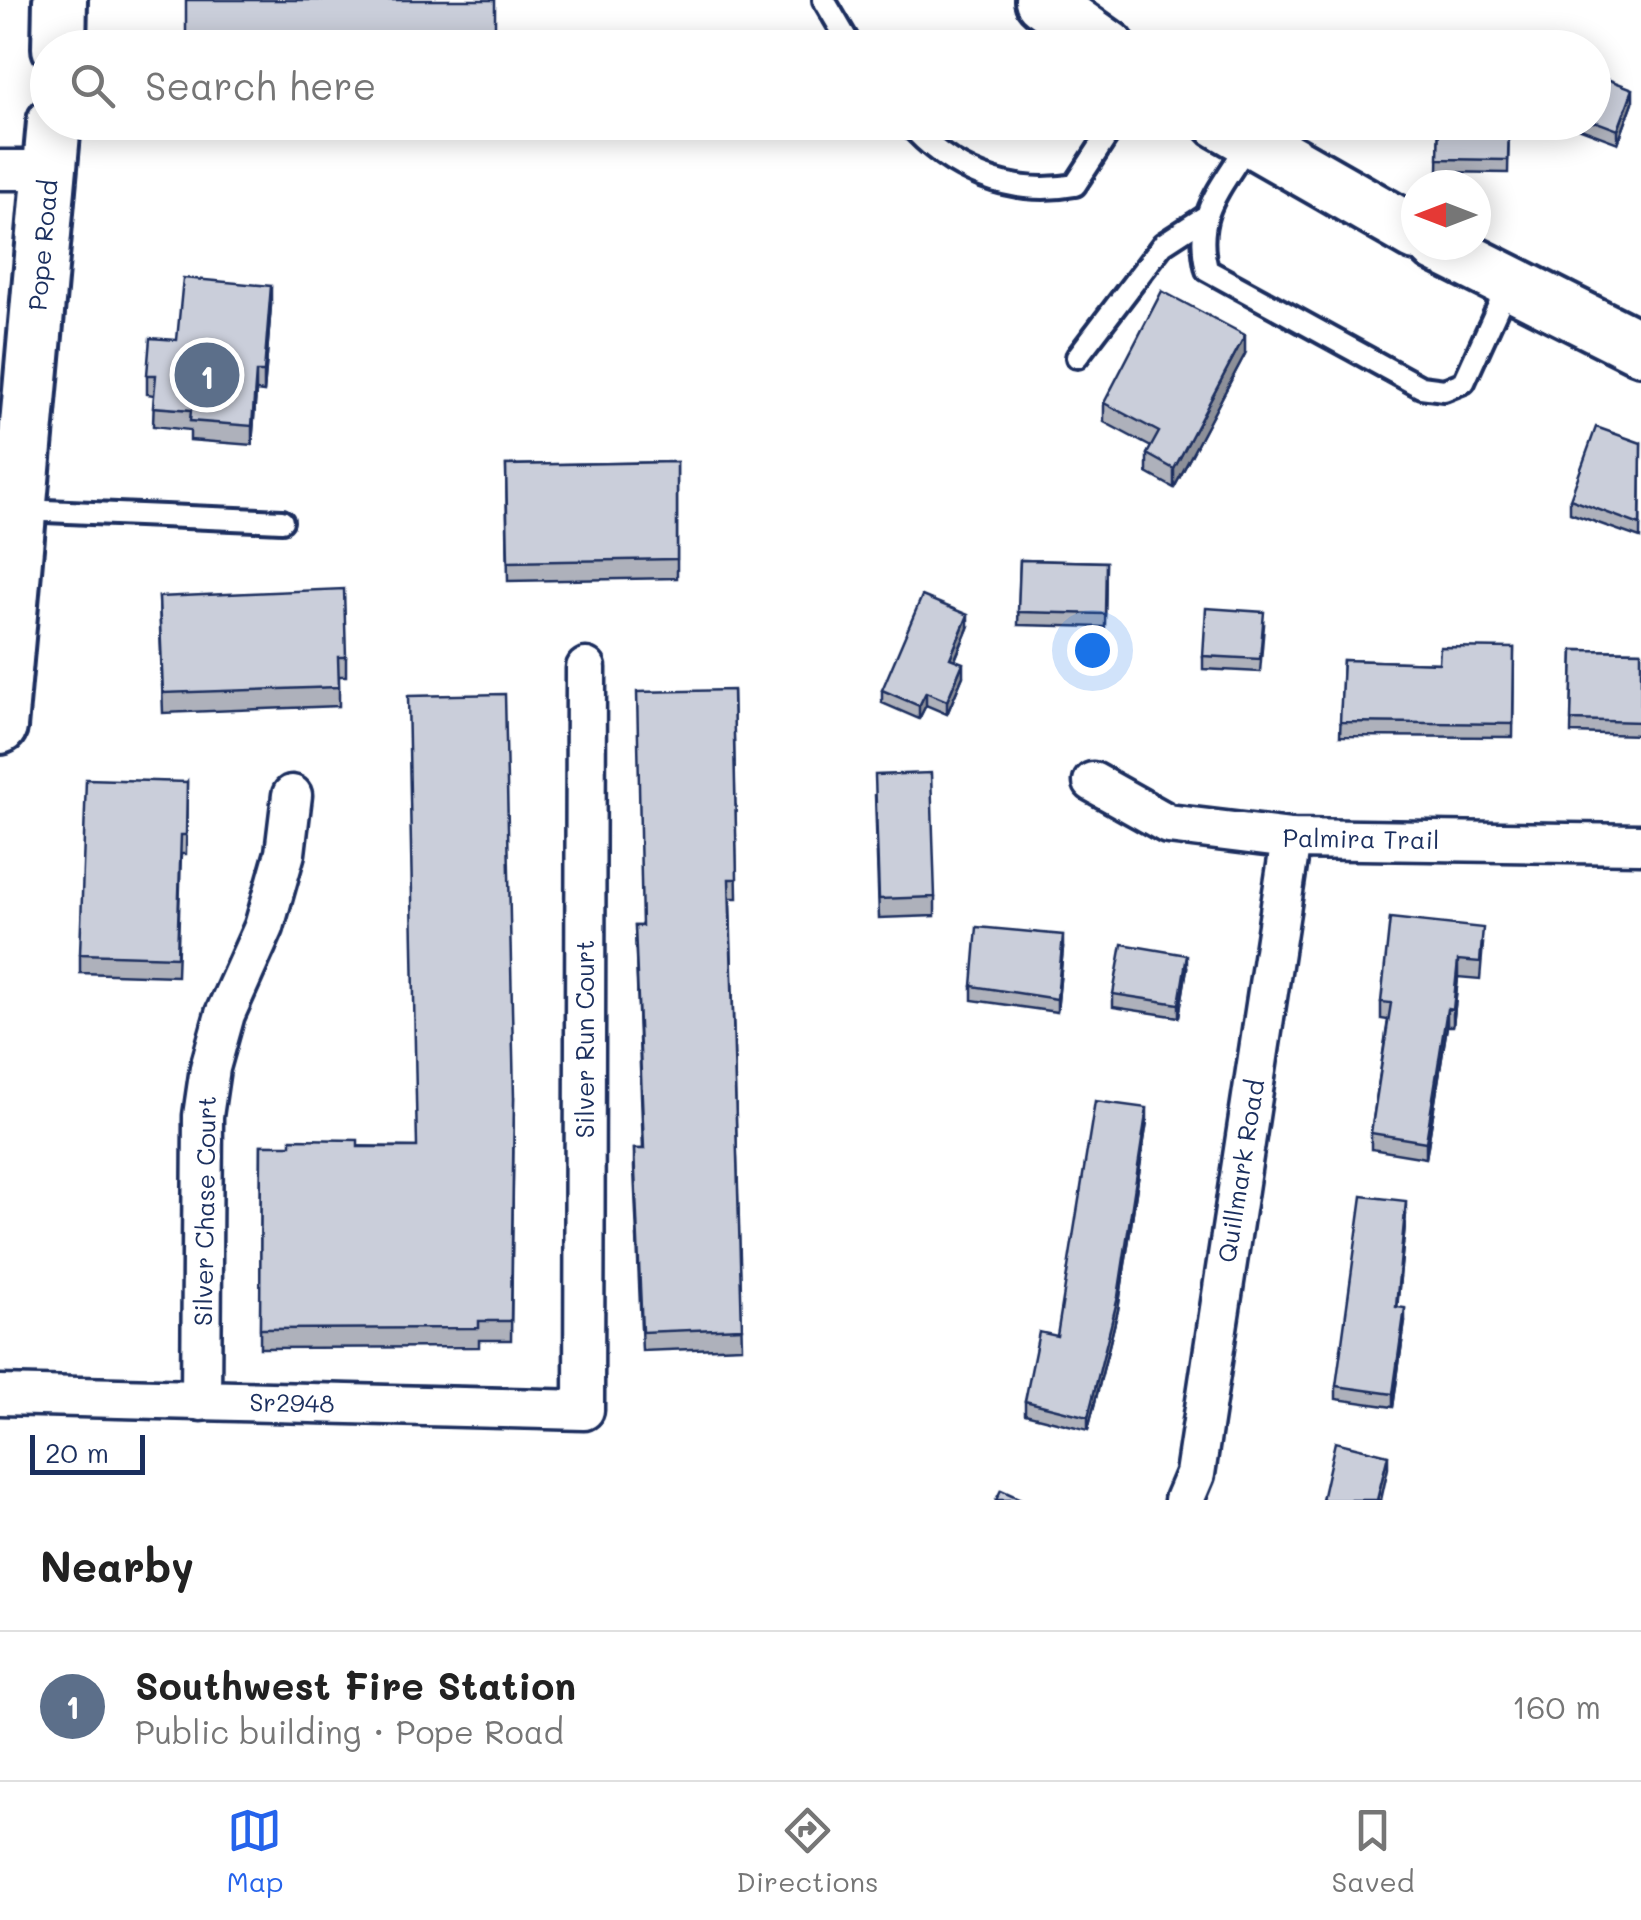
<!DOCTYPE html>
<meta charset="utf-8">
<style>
body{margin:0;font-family:Mali,sans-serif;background:#f2f2f2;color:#222}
.compass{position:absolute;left:1401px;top:170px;width:90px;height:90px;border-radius:50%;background:#fff;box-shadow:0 5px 25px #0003;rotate:270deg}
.scale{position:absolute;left:30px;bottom:25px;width:115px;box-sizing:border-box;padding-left:10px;border:5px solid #1b2f5e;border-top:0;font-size:28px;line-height:35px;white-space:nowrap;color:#1b2f5e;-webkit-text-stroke:8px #fff;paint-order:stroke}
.you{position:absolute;left:1092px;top:650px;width:35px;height:35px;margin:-25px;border:8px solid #fff;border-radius:50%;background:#1a73e8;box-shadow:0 0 0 15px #1a73e833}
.badge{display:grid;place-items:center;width:65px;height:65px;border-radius:50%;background:#2563eb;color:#fff;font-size:32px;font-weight:700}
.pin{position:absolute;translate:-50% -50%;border:5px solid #fff;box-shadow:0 2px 10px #0006}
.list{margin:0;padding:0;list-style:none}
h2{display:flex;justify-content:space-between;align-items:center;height:130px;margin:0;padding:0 40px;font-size:42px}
h2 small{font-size:32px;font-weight:400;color:#767676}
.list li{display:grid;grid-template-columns:65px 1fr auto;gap:30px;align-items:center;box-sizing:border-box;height:150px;padding:0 40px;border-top:2px solid #e0e0e0}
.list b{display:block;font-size:38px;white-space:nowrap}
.list p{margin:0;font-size:32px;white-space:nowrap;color:#767676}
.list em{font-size:32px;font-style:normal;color:#767676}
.icon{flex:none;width:55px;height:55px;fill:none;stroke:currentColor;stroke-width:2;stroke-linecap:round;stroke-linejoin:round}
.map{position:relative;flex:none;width:1641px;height:1500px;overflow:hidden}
.search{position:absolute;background:#fff;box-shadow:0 5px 25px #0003;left:30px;right:30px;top:30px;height:110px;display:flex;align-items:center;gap:25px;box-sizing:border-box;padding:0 35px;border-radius:55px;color:#767676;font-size:38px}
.sheet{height:280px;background:#fff}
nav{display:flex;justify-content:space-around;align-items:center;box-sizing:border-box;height:140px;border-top:2px solid #e0e0e0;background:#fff;font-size:28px;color:#767676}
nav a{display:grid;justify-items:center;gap:5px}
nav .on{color:#2563eb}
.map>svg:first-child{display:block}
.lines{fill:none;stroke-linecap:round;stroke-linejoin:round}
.lane-casing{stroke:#1b2f5e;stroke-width:28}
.street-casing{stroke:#1b2f5e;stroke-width:45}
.secondary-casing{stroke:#1b2f5e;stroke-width:60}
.lane{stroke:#fff;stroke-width:20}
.street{stroke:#fff;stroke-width:38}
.secondary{stroke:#fff;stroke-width:52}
.wall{fill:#aeb1bb;stroke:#1b2f5e;stroke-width:2.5}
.shaded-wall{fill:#8d9099;stroke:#1b2f5e;stroke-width:2.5}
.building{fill:#caceda;stroke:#1b2f5e;stroke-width:2.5}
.labels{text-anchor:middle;stroke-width:9;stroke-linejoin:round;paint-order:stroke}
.street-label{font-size:25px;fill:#1b2f5e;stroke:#fff}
</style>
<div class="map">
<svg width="1641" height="1500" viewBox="0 0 1641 1500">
<rect width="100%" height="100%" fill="#fff"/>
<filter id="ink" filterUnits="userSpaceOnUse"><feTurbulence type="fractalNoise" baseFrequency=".01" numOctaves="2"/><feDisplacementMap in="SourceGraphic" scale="20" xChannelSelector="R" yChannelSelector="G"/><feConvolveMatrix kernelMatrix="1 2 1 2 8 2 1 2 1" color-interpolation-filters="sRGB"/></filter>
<g filter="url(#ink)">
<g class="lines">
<defs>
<g id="lane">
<polyline points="824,0 852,48"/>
<path d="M907 122C949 171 1011 197 1075 185L1116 122"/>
<path d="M1249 142C1221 189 1193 213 1207 270L1421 387 1444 390 1464 382 1508 285"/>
<polyline points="1077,357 1163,244 1203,218"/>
<polyline points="21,510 282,521"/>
</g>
<g id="street">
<polyline points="0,170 50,170"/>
<polyline points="1093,782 1168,824 1291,839 1641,844"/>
<polyline points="0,1395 584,1410 586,668"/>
<polyline points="201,1401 203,1116 210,1068 225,1014 264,927 285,853 292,795"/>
<polyline points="1184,1500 1195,1474 1291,839"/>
</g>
<g id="secondary">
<polyline points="1042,0 1109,48"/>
<polyline points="59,48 60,0"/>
<polyline points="1220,122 1416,234"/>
<polyline points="1436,245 1641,348"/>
<polyline points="0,727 54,122"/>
</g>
</defs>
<use href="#lane" class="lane-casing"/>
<use href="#street" class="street-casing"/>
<use href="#secondary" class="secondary-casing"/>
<use href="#lane" class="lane"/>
<use href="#street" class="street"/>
<use href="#secondary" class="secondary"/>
</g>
<g class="wall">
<polygon points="1594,74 1633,102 1618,143 1575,127 1575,122 1594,122"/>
<polygon points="1439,122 1509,122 1508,173 1438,172"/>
<polygon points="271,305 264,392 256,391 252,445 190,440 190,430 153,426 154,395 147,394 147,375 177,340"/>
<polygon points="1245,354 1174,488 1147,473 1147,454 1151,447 1104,422 1104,403"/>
<polygon points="1641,443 1640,538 1570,513 1570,499"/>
<polygon points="677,462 677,578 508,581 506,465"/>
<polygon points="1020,560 1106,562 1105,627 1018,625"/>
<polygon points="159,597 346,657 346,676 339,676 339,706 163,713"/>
<polygon points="1264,625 1260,672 1203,669 1203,656"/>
<polygon points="968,628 955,660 963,676 947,714 926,705 919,719 882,703 882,690"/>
<polygon points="1514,648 1513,737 1340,736 1343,660 1439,663"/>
<polygon points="1573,650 1641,651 1641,735 1571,733"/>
<polygon points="733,690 737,898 730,898 742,1347 642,1351 634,1168 634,1149 643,1149 635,926 641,926"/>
<polygon points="187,782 186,854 181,854 177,976 80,973 80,954"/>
<polygon points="875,794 935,897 935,916 879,918"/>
<polygon points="1483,944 1480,979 1458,977 1453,1026 1447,1026 1426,1158 1371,1149 1371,1133 1388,1020 1381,1019 1381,1002"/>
<polygon points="1063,948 1057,1012 972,1000 972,986"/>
<polygon points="1187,968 1179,1017 1113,1007 1113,994"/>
<polygon points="514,1098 511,1340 479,1340 479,1347 260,1348 261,1145 416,1147"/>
<polygon points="1147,1121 1118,1310 1088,1430 1025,1414 1025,1401 1057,1336"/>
<polygon points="1406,1214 1397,1307 1405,1321 1393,1407 1336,1399 1336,1386"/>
</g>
<g class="shaded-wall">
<polygon points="1633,89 1633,102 1618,143 1618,130"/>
<polygon points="271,286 271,305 264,392 264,372"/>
<polygon points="1245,335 1245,354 1174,488 1174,469"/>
<polygon points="256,372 256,391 252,445 252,426"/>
<polygon points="968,615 968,628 950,671 950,658"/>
<polygon points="963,663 963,676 947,714 947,701"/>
<polygon points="926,692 926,705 919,719 919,706"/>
<polygon points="1063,935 1063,948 1057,1012 1057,999"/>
<polygon points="1187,955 1187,968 1179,1017 1179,1004"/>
<polygon points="1458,960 1458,977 1453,1026 1453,1010"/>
<polygon points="1447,1009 1447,1026 1426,1158 1426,1142"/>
<polygon points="1147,1108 1147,1121 1118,1310 1088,1430 1088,1417"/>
<polygon points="1406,1201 1406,1214 1396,1320 1396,1307"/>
<polygon points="1405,1308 1405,1321 1393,1407 1393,1394"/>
<polygon points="1388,1455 1388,1468 1381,1500 1377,1500"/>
</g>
<g class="building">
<rect x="186" y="0" width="309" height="48"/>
<polygon points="1594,74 1633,89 1618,130 1594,121"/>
<polygon points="1439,122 1509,122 1508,160 1438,159"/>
<polygon points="183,278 271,286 264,372 256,372 252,426 190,421 191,410 153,407 156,375 147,375 150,338 177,340"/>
<polygon points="1162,291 1245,335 1174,469 1147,454 1159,432 1104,403"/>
<polygon points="1596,427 1641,443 1640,525 1570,499"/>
<polygon points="677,462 677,559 508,562 506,465"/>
<polygon points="1020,560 1106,562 1105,614 1018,612"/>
<polygon points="344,589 346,657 338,657 339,687 163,693 159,597"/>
<polygon points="922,596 968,615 950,658 963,663 947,701 926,692 919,706 882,690"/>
<polygon points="1206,608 1264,612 1260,659 1203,656"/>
<polygon points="1440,647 1514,648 1513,724 1340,722 1343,660 1439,663"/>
<polygon points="1573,650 1641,651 1641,722 1571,720"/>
<polygon points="733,690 737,879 729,879 742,1328 642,1332 634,1149 644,1149 635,926 642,926 637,692"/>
<polygon points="505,694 514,1098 511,1321 479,1321 479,1328 260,1329 261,1145 291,1145 291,1139 358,1140 358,1147 417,1147 408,696"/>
<polygon points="931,773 935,897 879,899 875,775"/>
<polygon points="86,779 187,782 186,835 181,835 177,957 80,954"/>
<polygon points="1390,918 1483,928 1480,962 1458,960 1453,1010 1447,1009 1426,1142 1371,1133 1391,1003 1381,1002"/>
<polygon points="977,927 1063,935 1057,999 972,986"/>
<polygon points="1122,944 1187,955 1179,1004 1113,994"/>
<polygon points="1095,1101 1147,1108 1118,1297 1088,1417 1025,1401 1039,1332 1057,1336"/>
<polygon points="1362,1196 1406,1201 1396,1307 1405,1308 1393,1394 1336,1386"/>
<polygon points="1335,1442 1388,1455 1377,1500 1322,1500"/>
<polygon points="1001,1490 1023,1500 996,1500"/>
</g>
</g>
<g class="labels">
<g class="street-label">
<text transform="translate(43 245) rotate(-85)" y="9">Pope Road</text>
<text transform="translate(1361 839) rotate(1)" y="9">Palmira Trail</text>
<text transform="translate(585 1039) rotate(-90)" y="9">Silver Run Court</text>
<text transform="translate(1241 1171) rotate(-81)" y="9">Quillmark Road</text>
<text transform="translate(205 1211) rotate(-89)" y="9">Silver Chase Court</text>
<text transform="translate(292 1403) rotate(1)" y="9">Sr2948</text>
</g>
</g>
</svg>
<svg class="compass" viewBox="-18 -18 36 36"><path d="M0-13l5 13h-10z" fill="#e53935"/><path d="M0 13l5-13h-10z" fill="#767676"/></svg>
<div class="scale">20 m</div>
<div class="you"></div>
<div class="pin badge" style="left:207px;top:375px;background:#5c6f8a">1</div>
<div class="search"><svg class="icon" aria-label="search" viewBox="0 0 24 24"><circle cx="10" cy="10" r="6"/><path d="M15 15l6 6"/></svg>Search here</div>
</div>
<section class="sheet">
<h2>Nearby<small></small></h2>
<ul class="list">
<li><span class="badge" style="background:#5c6f8a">1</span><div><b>Southwest Fire Station</b><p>Public building · Pope Road</p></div><em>160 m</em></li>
</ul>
</section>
<nav>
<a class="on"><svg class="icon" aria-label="map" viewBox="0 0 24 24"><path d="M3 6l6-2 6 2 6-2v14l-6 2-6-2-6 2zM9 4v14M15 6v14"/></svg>Map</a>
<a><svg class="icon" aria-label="directions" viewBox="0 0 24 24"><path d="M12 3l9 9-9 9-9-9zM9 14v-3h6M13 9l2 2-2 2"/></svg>Directions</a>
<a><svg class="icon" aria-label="saved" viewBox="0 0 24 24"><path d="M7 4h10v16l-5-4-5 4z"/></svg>Saved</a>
</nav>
